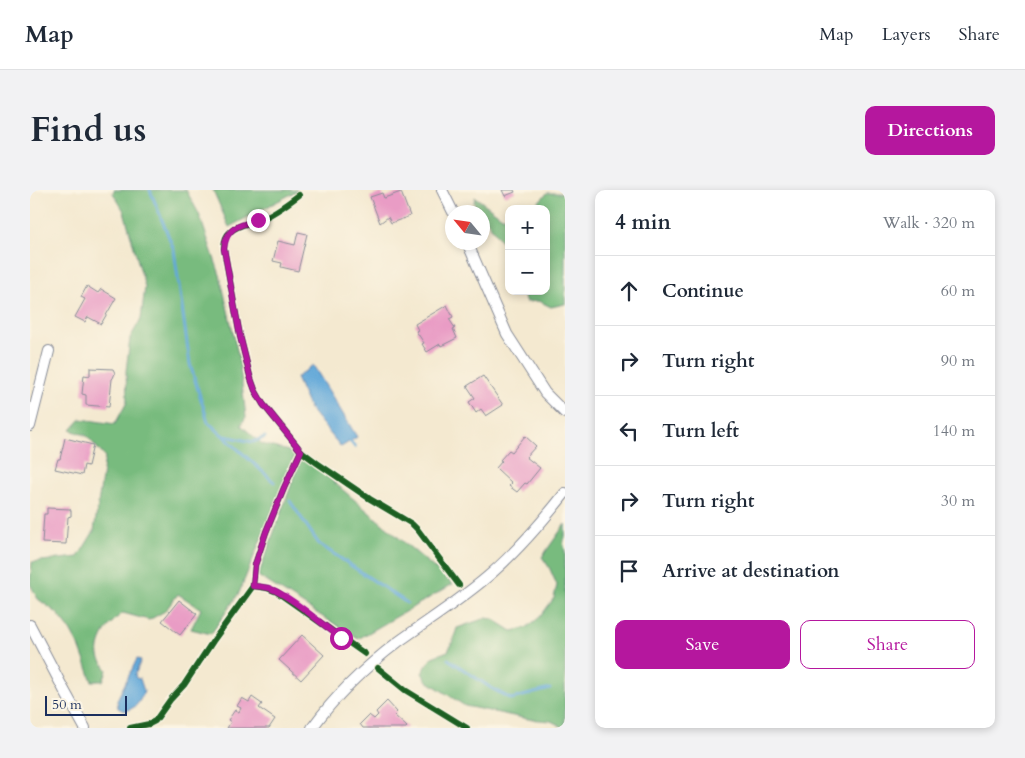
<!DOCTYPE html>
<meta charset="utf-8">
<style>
body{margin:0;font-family:Cardo,serif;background:#f2f2f3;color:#1f2937}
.controls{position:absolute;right:15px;top:15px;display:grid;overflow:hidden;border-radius:10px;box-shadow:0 2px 8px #0003}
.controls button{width:45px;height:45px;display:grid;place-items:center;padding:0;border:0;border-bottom:1px solid #e0e1e3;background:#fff;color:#1f2937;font:25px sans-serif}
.compass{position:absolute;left:415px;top:15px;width:45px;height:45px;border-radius:50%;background:#fff;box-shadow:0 2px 8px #0003;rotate:299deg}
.scale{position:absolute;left:15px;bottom:12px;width:82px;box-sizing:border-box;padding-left:5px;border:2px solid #1b2f5e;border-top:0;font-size:14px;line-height:18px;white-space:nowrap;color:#1b2f5e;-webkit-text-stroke:4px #fcf5e5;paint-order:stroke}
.stop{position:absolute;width:15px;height:15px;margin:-11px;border:4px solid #b5179e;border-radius:50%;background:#fff}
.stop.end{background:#b5179e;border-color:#fff;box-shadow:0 1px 5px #0008}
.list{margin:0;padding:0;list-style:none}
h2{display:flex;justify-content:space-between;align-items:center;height:65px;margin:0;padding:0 20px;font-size:21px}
h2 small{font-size:16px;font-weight:400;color:#747a83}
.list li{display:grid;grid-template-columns:32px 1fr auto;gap:15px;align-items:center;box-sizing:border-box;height:70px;padding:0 20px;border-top:1px solid #e0e1e3}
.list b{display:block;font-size:19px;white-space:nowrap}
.list em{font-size:16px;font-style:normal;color:#747a83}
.actions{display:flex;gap:10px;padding:15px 20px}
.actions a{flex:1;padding:11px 0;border:1px solid #b5179e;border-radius:10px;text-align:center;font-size:18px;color:#b5179e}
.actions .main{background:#b5179e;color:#fff}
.icon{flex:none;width:28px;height:28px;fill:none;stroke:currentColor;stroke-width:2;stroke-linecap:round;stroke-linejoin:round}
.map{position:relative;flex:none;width:535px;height:538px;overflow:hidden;border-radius:10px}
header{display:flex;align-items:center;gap:30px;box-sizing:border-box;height:70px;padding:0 25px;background:#fff;border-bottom:1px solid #e0e1e3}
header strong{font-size:24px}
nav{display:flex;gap:28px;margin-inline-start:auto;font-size:18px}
.intro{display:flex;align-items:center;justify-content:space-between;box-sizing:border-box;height:120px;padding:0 30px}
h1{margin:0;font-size:35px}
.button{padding:12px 22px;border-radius:10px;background:#b5179e;color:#fff;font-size:18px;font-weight:700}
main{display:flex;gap:30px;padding:0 30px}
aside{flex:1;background:#fff;border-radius:10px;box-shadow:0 2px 8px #0003}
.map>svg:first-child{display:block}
.forest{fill:#78bb7e;stroke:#4a756e}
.water{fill:#63a9d9;stroke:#3f6c9c}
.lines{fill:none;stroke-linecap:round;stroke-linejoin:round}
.stream{stroke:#63a9d9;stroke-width:3}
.building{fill:#e99cc5}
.minor-casing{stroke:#888c97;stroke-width:12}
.minor{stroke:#fff;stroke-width:10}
.cycleway-casing{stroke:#fcf5e5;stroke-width:9}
.cycleway{stroke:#1b5e20;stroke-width:6}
.route{stroke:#b5179e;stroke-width:6}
</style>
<header>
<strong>Map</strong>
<nav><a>Map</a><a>Layers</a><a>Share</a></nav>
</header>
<div class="intro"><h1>Find us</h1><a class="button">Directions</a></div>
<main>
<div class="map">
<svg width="535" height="538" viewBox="0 0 535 538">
<rect width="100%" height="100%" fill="#fcf5e5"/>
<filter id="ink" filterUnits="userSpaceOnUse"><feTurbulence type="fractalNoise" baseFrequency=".02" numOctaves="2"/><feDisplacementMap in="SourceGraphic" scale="10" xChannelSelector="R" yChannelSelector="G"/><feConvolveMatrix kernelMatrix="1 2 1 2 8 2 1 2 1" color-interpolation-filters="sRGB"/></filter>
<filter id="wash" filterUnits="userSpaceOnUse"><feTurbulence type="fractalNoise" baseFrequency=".0096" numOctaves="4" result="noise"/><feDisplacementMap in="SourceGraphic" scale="20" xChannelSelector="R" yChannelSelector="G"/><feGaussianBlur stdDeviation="1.12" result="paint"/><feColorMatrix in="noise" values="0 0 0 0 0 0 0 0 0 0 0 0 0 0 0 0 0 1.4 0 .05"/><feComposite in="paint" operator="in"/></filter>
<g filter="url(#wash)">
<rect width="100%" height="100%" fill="#f4e9d0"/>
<g class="forest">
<path d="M84 0H156L169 24 190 85 209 169 216 227 211 235 232 254 266 263 209 403 181 444 161 439 171 419 148 404 135 421 119 430 93 423C81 431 66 450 69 466 70 471 75 476 77 480L73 491H62L50 458 39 438 27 423 8 409 0 394 2 372 48 367 64 341 75 267 57 246 41 240 51 229 85 234 97 212 96 181 100 148 111 129 115 97 94 21 83 3Z"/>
<polygon points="183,0 267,0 267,1 199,37"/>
<polygon points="535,2 535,114 521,117 509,111 496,112 494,107 495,101 516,101 516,19 502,19 517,3 533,3"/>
<polygon points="445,7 472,27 479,28 479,63 453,25 452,22 450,22 444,13"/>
<polygon points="272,265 423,394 328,449 228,386"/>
<polygon points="535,334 535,347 533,351 535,362 535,538 521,531 498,529 435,516 397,491 392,483 402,467 418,461 423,451 427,438 456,428 463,429 482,441 496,438 510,427 524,408 527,395 519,377 512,367"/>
</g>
<g class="water">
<polygon points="283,175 327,247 311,257 280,219 266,188"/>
<path d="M107 469 111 470 105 485 106 488 110 489 114 501C109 513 107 518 94 521L88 518 87 510Z"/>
</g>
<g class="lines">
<g class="stream">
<polyline points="120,0 144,60 160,174 178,232 244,292"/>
<polyline points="195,246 223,252 235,247"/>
<polyline points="320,251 325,257"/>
<polyline points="260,311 289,354 377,413"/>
<polyline points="418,469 461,498 481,509 520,499"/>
</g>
</g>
<g id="blocks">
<g class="building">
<polygon points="472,0 484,0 485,2 475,6"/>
<polygon points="371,2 380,26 361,33 358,27 350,33 340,7 352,3 354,8"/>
<polygon points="268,42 277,44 268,81 251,77 252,73 243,71 248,51 265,55"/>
<polygon points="57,96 68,103 71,99 86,108 71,134 58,127 55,132 45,127 55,109 51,107"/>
<polygon points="417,115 423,127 419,129 425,138 423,139 427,148 411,156 410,154 397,162 392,154 394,153 386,141 388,140 385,134"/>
<polygon points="60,178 83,179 85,183 83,188 82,189 79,217 56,215 56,205 52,204 54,185 60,186"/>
<polygon points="453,186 473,215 456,226 451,219 446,223 439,212 445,208 437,196"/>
<polygon points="495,246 506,256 496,267 510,278 497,294 495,293 487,302 479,296 482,293 466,278 472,271 470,270 479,260 482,262"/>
<polygon points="35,248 63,255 58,276 54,275 52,285 25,279 28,269 30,269"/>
<polygon points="17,318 40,319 41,321 41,326 38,327 36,354 12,353 14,324 17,324"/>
<polygon points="149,410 167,424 150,445 132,431"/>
<polygon points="272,445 294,465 271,490 249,470"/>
<polygon points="222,507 232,514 229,518 245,529 239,538 197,538 201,532 198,530 205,520 209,522 211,518 207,516 212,508 219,512"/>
<polygon points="357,511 367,522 364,525 377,537 376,538 333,538 330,534 339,525 344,529 348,525 346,522"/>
</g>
</g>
</g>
<g filter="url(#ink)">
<use href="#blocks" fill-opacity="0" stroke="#888c97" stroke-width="1"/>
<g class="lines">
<defs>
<g id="minor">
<polyline points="412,0 423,22"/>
<polyline points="437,52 477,144 515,203 535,223"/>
<polyline points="0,236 19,161"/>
<polyline points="0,435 34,500 55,538"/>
<path d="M282 538C306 505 335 477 368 452 400 429 434 408 463 382 490 358 513 331 535 303"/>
</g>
</defs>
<use href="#minor" class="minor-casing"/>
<use href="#minor" class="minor"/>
<defs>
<g id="cycleway">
<path d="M269 5C256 15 244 24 229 30 219 34 208 34 200 42 195 46 194 53 194 59L210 146 220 186 225 200 233 214 271 261 287 273 340 309 382 334 388 340 429 395"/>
<polyline points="223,396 237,398 247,402 335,464"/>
<polyline points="348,478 375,500 437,538"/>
<polyline points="100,538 119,534 125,531 140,510 154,495 183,451 223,396 225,375 236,342 254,298 271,261"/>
</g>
</defs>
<use href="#cycleway" class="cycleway-casing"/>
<use href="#cycleway" class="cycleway"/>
</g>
</g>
<g class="lines" filter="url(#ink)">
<path class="route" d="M228 30C209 35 196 37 194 59L210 146 220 186 225 200 233 214 271 261 254 298 236 342 225 375 223 396C228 396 234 397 239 398 261 406 290 433 311 448"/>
</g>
</svg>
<div class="controls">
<button>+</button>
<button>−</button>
</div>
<svg class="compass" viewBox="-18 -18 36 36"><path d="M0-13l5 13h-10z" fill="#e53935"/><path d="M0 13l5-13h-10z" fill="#747a83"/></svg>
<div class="scale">50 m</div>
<div class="stop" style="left:311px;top:448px"></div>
<div class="stop end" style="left:228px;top:30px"></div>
</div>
<aside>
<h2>4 min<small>Walk · 320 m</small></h2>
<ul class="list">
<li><svg class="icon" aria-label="ahead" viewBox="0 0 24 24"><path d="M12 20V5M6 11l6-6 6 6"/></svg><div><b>Continue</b></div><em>60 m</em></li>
<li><svg class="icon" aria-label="right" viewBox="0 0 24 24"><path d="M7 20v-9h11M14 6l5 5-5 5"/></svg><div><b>Turn right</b></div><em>90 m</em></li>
<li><svg class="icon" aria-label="left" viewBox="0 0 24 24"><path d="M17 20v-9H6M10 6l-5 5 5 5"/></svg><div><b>Turn left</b></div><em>140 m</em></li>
<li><svg class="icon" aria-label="right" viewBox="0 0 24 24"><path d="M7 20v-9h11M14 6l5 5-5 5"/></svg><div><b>Turn right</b></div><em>30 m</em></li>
<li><svg class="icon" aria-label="arrive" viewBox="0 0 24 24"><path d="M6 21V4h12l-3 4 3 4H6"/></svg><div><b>Arrive at destination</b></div></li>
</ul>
<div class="actions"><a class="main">Save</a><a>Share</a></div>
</aside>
</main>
